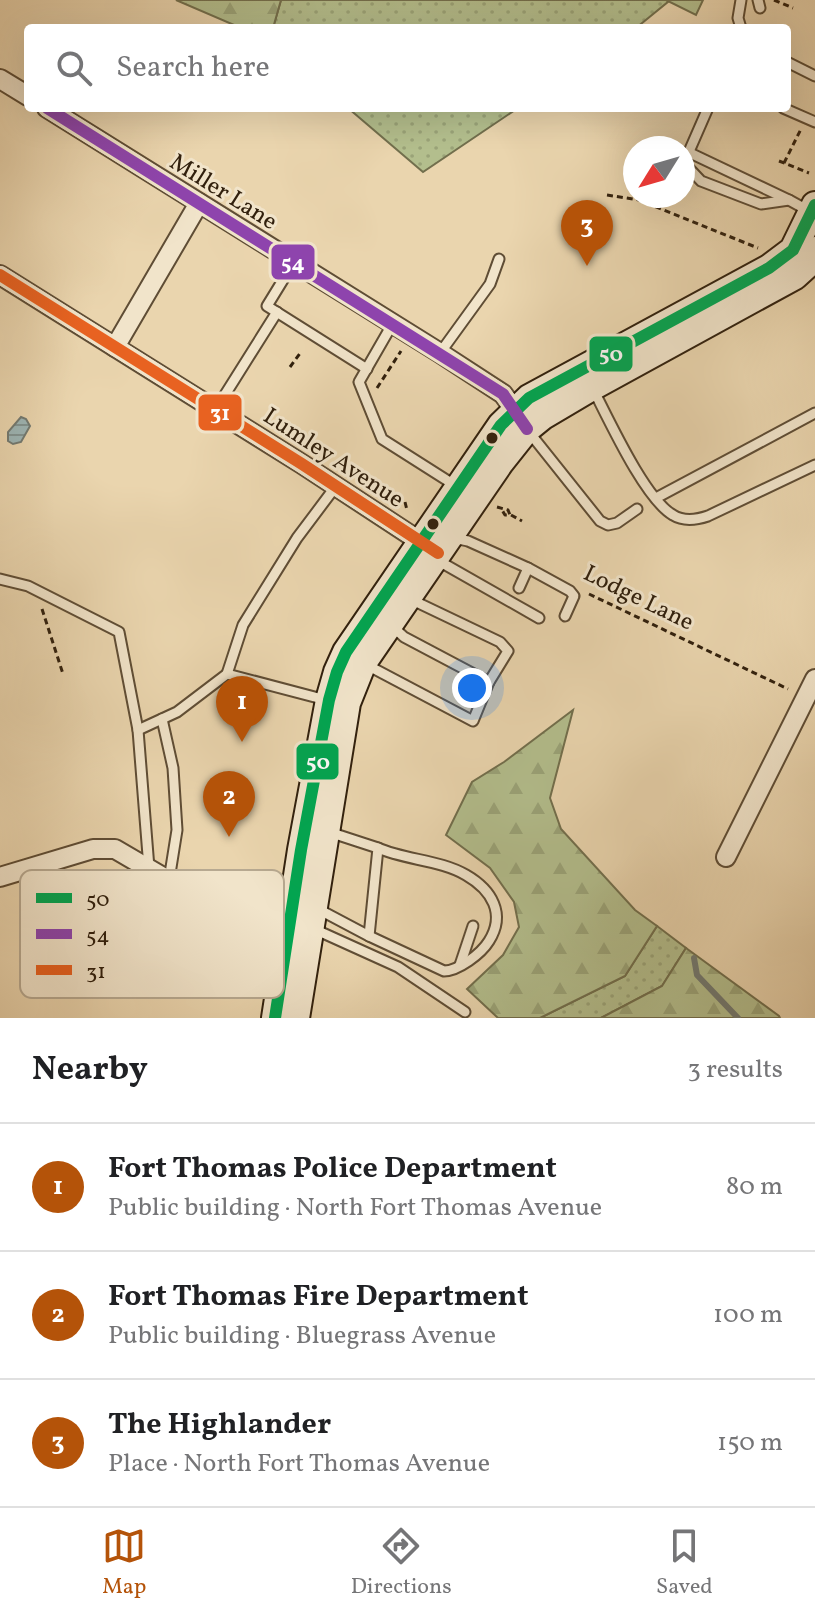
<!DOCTYPE html>
<meta charset="utf-8">
<style>
body{margin:0;font-family:Vollkorn,serif;background:#f2f2f2;color:#202124}
.compass{position:absolute;left:623px;top:136px;width:72px;height:72px;border-radius:50%;background:#fff;box-shadow:0 8px 32px #0002;rotate:233deg}
.you{position:absolute;left:472px;top:688px;width:28px;height:28px;margin:-20px;border:6px solid #fff;border-radius:50%;background:#1a73e8;box-shadow:0 0 0 12px #1a73e833}
.badge{display:grid;place-items:center;width:52px;height:52px;border-radius:50%;background:#b45309;color:#fff;font-size:26px;font-weight:700}
.pin{position:absolute;translate:-50% -66px;filter:drop-shadow(0 2px 4px #0008)}
.pin::after{content:'';position:absolute;top:42px;width:28px;height:24px;background:inherit;clip-path:polygon(0 0,100% 0,50% 100%)}
.list{margin:0;padding:0;list-style:none}
h2{display:flex;justify-content:space-between;align-items:center;height:104px;margin:0;padding:0 32px;font-size:34px}
h2 small{font-size:26px;font-weight:400;color:#757577}
.list li{display:grid;grid-template-columns:52px 1fr auto;gap:24px;align-items:center;box-sizing:border-box;height:128px;padding:0 32px;border-top:2px solid #e0e0e0}
.list b{display:block;font-size:30px;white-space:nowrap}
.list p{margin:0;font-size:26px;white-space:nowrap;color:#757577}
.list em{font-size:26px;font-style:normal;color:#757577}
.icon{flex:none;width:44px;height:44px;fill:none;stroke:currentColor;stroke-width:2;stroke-linecap:round;stroke-linejoin:round}
.map{position:relative;flex:none;width:815px;height:1018px;overflow:hidden}
.search{position:absolute;background:#fff;box-shadow:0 8px 32px #0002;left:24px;right:24px;top:24px;height:88px;display:flex;align-items:center;gap:20px;box-sizing:border-box;padding:0 28px;border-radius:8px;color:#757577;font-size:30px}
.sheet{height:488px;background:#fff}
nav{display:flex;justify-content:space-around;align-items:center;box-sizing:border-box;height:112px;border-top:2px solid #e0e0e0;background:#fff;font-size:22px;color:#757577}
nav a{display:grid;justify-items:center;gap:4px}
nav .on{color:#b45309}
.map>svg:first-child{display:block}
.grass{fill:url(#grass-dots);stroke:#726f4d;stroke-width:2}
.forest{fill:url(#forest-firs);stroke:#726f4d;stroke-width:2}
.water{fill:url(#water-rules);stroke:#727a72;stroke-width:2}
.lines{fill:none;stroke-linecap:round;stroke-linejoin:round}
.stream{stroke:#727a72;stroke-width:6}
.service-casing{stroke:#5f4d35;stroke-width:13}
.minor-casing{stroke:#5f4d35;stroke-width:22}
.secondary-casing{stroke:#31200d;stroke-width:30}
.path{stroke:#31200d;stroke-width:3;stroke-dasharray:6 4;stroke-linecap:butt}
.service{stroke:#f1e4ca;stroke-width:9}
.minor{stroke:#f1e4ca;stroke-width:18}
.secondary{stroke:#f1e4ca;stroke-width:26}
.bus-1-casing{stroke:#f1e4ca;stroke-width:18}
.bus-2-casing{stroke:#f1e4ca;stroke-width:18}
.bus-3-casing{stroke:#f1e4ca;stroke-width:18}
.bus-1{stroke:#00a651;stroke-width:12}
.bus-2{stroke:#8e44ad;stroke-width:12}
.bus-3{stroke:#e86221;stroke-width:12}
.bus-dot{fill:#31200d;stroke:#f1e4ca;stroke-width:3}
.labels{text-anchor:middle;stroke-width:6;stroke-linejoin:round;paint-order:stroke}
.street-label{font-size:24px;fill:#31200d;stroke:#f1e4ca}
.key{fill:#f1e4ca;stroke:#b7a991;stroke-width:2}
.key-label{font-size:22px;fill:#31200d}
.line-badge{stroke:#f1e4ca;stroke-width:3}
.badge-label{font-size:22px;text-anchor:middle;font-weight:bold;fill:#fff}
</style>
<div class="map">
<svg width="815" height="1018" viewBox="0 0 815 1018">
<defs>
<pattern id="grass-dots" width="8" height="8" patternUnits="userSpaceOnUse" patternTransform="scale(2)"><rect width="8" height="8" fill="#b3be8d"/><path d="M2 2h.1M6 6h.1" fill="none" stroke="#9aa378" stroke-width="1.8" stroke-linecap="round"/></pattern>
<pattern id="forest-firs" width="22" height="20" patternUnits="userSpaceOnUse" patternTransform="scale(2)"><rect width="22" height="20" fill="#b3be8d"/><path d="M5 1l3.5 6h-7zM16 11l3.5 6h-7z" fill="#9aa378"/></pattern>
<pattern id="water-rules" width="6" height="5" patternUnits="userSpaceOnUse" patternTransform="scale(2)"><rect width="6" height="5" fill="#9db6b6"/><path d="M0 2.5h6" fill="none" stroke="#819492"/></pattern>
</defs>
<rect width="100%" height="100%" fill="#ead5ae"/>
<filter id="stains"><feTurbulence type="fractalNoise" baseFrequency=".0025" numOctaves="4"/><feColorMatrix values="0 0 0 0 .2 0 0 0 0 .09 0 0 0 0 .02 0 0 0 .5 -.17"/></filter>
<radialGradient id="worn" r=".72"><stop offset=".6" stop-color="#630" stop-opacity="0"/><stop offset="1" stop-color="#630" stop-opacity=".3"/></radialGradient>
<g class="grass">
<polygon points="281,0 666,0 669,1 636,28 273,28"/>
<polygon points="348,108 518,108 423,172"/>
<polygon points="657,926 686,948 662,986 601,1018 540,1018 625,976"/>
</g>
<g class="forest">
<polygon points="176,0 281,0 273,28 241,28"/>
<polygon points="666,0 703,0 696,15"/>
<polygon points="573,710 550,798 561,829 635,910 657,926 625,976 540,1018 498,1018 467,989 503,955 519,927 514,902 490,868 446,835 472,782 504,762"/>
<polygon points="686,948 779,1016 780,1018 601,1018 662,986"/>
</g>
<polygon class="water" points="21,417 26,419 30,426 21,442 13,444 8,441 8,432"/>
<g class="lines">
<polyline class="stream" points="694,958 697,975 738,1018"/>
<defs>
<g id="service">
<polyline points="758,0 760,8"/>
<polyline points="741,28 738,18 741,0"/>
<polyline points="787,62 815,76"/>
<polyline points="708,108 684,163 701,181 761,204 789,200 809,211"/>
<polyline points="783,108 815,122"/>
<polyline points="688,152 789,200"/>
<polyline points="294,262 267,306 367,369"/>
<polyline points="393,323 359,382 382,439 456,486"/>
<polyline points="440,353 490,284 499,259"/>
<path d="M593 389C609 420 645 499 673 515 684 522 696 520 708 516L815 465"/>
<polyline points="216,409 277,312"/>
<polyline points="529,432 600,521 608,525 617,523 637,509"/>
<polyline points="656,498 815,413"/>
<polyline points="453,538 468,541 528,568 519,588"/>
<polyline points="437,560 539,618"/>
<polyline points="528,568 570,591 574,596 565,616"/>
<polyline points="0,579 28,586 119,632 138,730 149,868"/>
<polyline points="391,625 404,637 489,682 508,651 500,642 410,599"/>
<polyline points="365,664 473,721 489,682"/>
<polyline points="227,674 243,625 297,538 336,486"/>
<polyline points="162,719 173,768 177,830 169,880"/>
<polyline points="138,730 177,712 227,674 326,700"/>
<polyline points="318,909 369,936 378,848 329,832"/>
<polyline points="314,929 398,967 465,1012"/>
<path d="M369 936 444 971C458 971 481 954 489 941 506 914 492 890 466 875 441 860 405 860 378 848"/>
<polyline points="460,965 473,926"/>
</g>
<g id="minor">
<polyline points="0,79 28,96"/>
<polyline points="47,108 440,353 503,394 522,420"/>
<polyline points="0,275 302,464 430,548"/>
<polyline points="115,347 199,203"/>
<polyline points="726,857 815,679"/>
<polyline points="0,877 93,849 115,849 269,939 295,940"/>
</g>
<g id="secondary">
<polyline points="275,1018 301,850 329,700 337,672 346,652 501,425 529,398 769,268 793,250 815,205"/>
<polyline points="296,1018 347,703 363,663 500,463 527,429 543,416 592,387 795,276 806,266 815,250"/>
</g>
</defs>
<use href="#service" class="service-casing"/>
<use href="#minor" class="minor-casing"/>
<use href="#secondary" class="secondary-casing"/>
<g class="path">
<polyline points="774,0 793,8"/>
<polyline points="779,161 809,173"/>
<polyline points="784,163 801,129"/>
<polyline points="607,195 639,200 758,248"/>
<polyline points="290,367 301,352"/>
<polyline points="377,388 401,351"/>
<polyline points="405,502 407,510"/>
<polyline points="497,507 508,510 510,515 505,515 502,510"/>
<polyline points="511,515 522,521"/>
<polyline points="589,594 788,689"/>
<polyline points="42,609 63,674"/>
</g>
<use href="#service" class="service"/>
<use href="#minor" class="minor"/>
<use href="#secondary" class="secondary"/>
<defs>
<polyline id="bus-1" points="275,1018 301,850 329,700 337,672 346,652 501,425 529,398 769,268 793,250 815,205"/>
<polyline id="bus-2" points="47,108 503,394 527,429"/>
<polyline id="bus-3" points="0,275 302,464 438,553"/>
</defs>
<use href="#bus-1" class="bus-1-casing"/>
<use href="#bus-2" class="bus-2-casing"/>
<use href="#bus-3" class="bus-3-casing"/>
<use href="#bus-1" class="bus-1"/>
<use href="#bus-2" class="bus-2"/>
<use href="#bus-3" class="bus-3"/>
</g>
<g class="bus-dot">
<circle cx="492" cy="438" r="7"/>
<circle cx="433" cy="524" r="7"/>
</g>
<g class="labels">
<g class="street-label">
<text transform="translate(224 191) rotate(32)" y="8">Miller Lane</text>
<text transform="translate(334 457) rotate(33)" y="8">Lumley Avenue</text>
<text transform="translate(639 597) rotate(26)" y="8">Lodge Lane</text>
</g>
</g>
<rect x="20" y="870" width="264" height="128" rx="12" class="key"/>
<rect x="36" y="893" width="36" height="10" fill="#00a651"/>
<rect x="36" y="929" width="36" height="10" fill="#8e44ad"/>
<rect x="36" y="965" width="36" height="10" fill="#e86221"/>
<g class="key-label">
<text x="86" y="906">50</text>
<text x="86" y="942">54</text>
<text x="86" y="978">31</text>
</g>
<g class="line-badge">
<rect x="270" y="243" width="46" height="38" rx="8" fill="#8e44ad"/>
<rect x="588" y="335" width="46" height="38" rx="8" fill="#00a651"/>
<rect x="197" y="393" width="46" height="39" rx="8" fill="#e86221"/>
<rect x="295" y="742" width="45" height="39" rx="8" fill="#00a651"/>
</g>
<g class="badge-label">
<text x="293" y="270">54</text>
<text x="611" y="361">50</text>
<text x="220" y="420">31</text>
<text x="318" y="769">50</text>
</g>
<rect width="100%" height="100%" filter="url(#stains)"/>
<rect width="100%" height="100%" fill="url(#worn)"/>
</svg>
<svg class="compass" viewBox="-18 -18 36 36"><path d="M0-13l5 13h-10z" fill="#e53935"/><path d="M0 13l5-13h-10z" fill="#757577"/></svg>
<div class="you"></div>
<div class="pin badge" style="left:242px;top:742px">1</div>
<div class="pin badge" style="left:229px;top:837px">2</div>
<div class="pin badge" style="left:587px;top:266px">3</div>
<div class="search"><svg class="icon" aria-label="search" viewBox="0 0 24 24"><circle cx="10" cy="10" r="6"/><path d="M15 15l6 6"/></svg>Search here</div>
</div>
<section class="sheet">
<h2>Nearby<small>3 results</small></h2>
<ul class="list">
<li><span class="badge">1</span><div><b>Fort Thomas Police Department</b><p>Public building · North Fort Thomas Avenue</p></div><em>80 m</em></li>
<li><span class="badge">2</span><div><b>Fort Thomas Fire Department</b><p>Public building · Bluegrass Avenue</p></div><em>100 m</em></li>
<li><span class="badge">3</span><div><b>The Highlander</b><p>Place · North Fort Thomas Avenue</p></div><em>150 m</em></li>
</ul>
</section>
<nav>
<a class="on"><svg class="icon" aria-label="map" viewBox="0 0 24 24"><path d="M3 6l6-2 6 2 6-2v14l-6 2-6-2-6 2zM9 4v14M15 6v14"/></svg>Map</a>
<a><svg class="icon" aria-label="directions" viewBox="0 0 24 24"><path d="M12 3l9 9-9 9-9-9zM9 14v-3h6M13 9l2 2-2 2"/></svg>Directions</a>
<a><svg class="icon" aria-label="saved" viewBox="0 0 24 24"><path d="M7 4h10v16l-5-4-5 4z"/></svg>Saved</a>
</nav>
